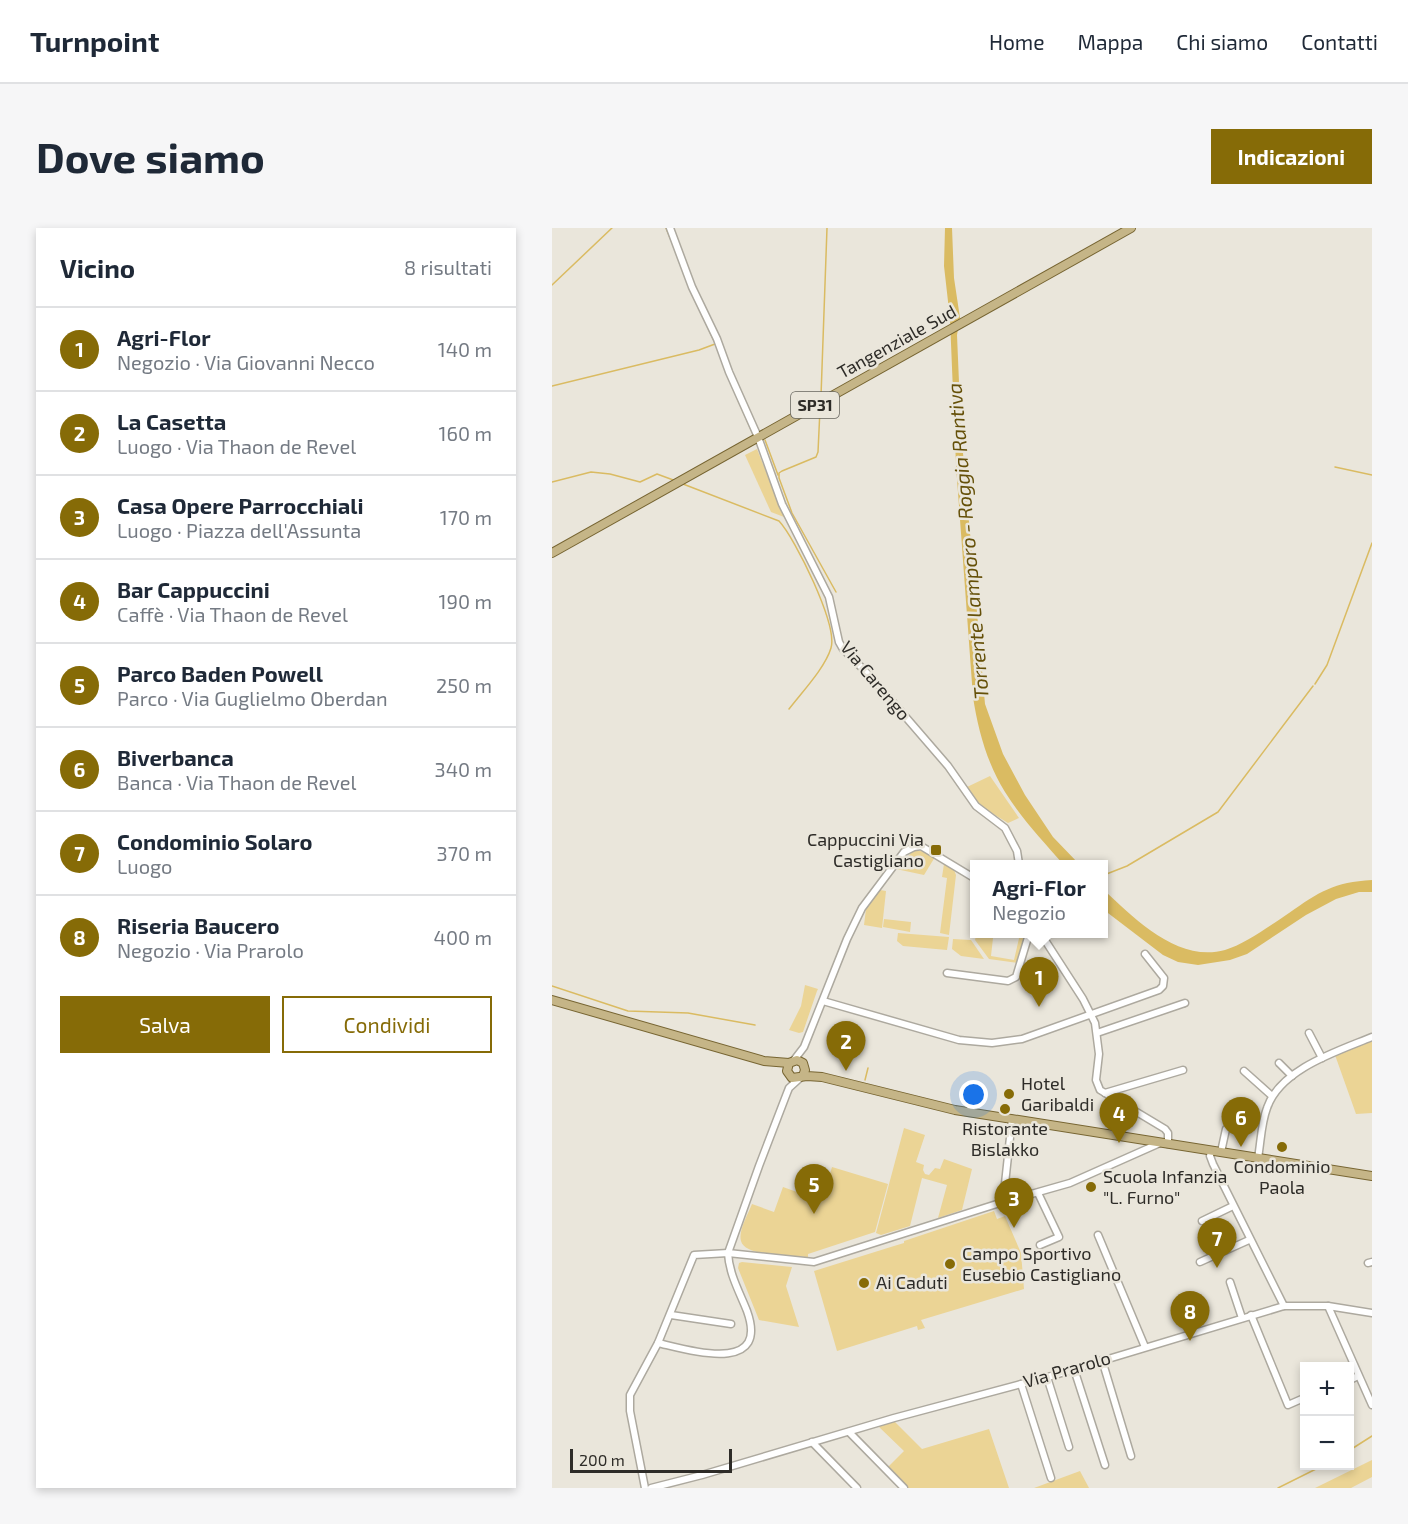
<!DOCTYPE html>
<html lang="it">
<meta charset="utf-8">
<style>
body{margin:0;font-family:"Exo 2",sans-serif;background:#f6f6f7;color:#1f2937}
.controls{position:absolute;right:18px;bottom:18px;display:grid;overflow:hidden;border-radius:0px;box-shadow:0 3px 9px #0003}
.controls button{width:54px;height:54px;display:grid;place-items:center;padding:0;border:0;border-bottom:2px solid #e0e1e3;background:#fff;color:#1f2937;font:30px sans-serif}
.scale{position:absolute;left:18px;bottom:15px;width:162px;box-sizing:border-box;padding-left:6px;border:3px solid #2e2c28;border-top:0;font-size:16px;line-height:21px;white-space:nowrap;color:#2e2c28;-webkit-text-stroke:4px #eae6db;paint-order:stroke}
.you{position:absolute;left:422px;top:867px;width:21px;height:21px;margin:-15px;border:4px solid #fff;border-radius:50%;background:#1a73e8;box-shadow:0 0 0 9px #1a73e833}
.badge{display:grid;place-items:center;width:39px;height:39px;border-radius:50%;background:#866b07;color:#fff;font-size:20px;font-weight:700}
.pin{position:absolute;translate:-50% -50px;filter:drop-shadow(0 2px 3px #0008)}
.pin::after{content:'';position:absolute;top:32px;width:21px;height:18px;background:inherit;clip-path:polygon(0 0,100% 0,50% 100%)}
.popup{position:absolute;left:418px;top:632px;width:138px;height:78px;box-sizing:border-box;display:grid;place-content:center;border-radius:0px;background:#fff;filter:drop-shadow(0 2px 4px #0005);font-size:20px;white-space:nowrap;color:#747a83}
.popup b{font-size:22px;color:#1f2937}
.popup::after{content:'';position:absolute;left:50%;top:100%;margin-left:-12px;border:12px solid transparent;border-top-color:#fff}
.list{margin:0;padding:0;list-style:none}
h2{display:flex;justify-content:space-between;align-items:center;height:78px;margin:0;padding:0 24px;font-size:26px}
h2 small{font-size:20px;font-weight:400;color:#747a83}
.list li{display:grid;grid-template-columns:39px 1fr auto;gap:18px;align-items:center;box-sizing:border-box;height:84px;padding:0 24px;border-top:2px solid #e0e1e3}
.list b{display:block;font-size:22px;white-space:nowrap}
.list p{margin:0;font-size:20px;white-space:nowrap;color:#747a83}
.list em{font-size:20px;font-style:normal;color:#747a83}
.actions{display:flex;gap:12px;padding:18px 24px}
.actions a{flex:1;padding:14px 0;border:2px solid #866b07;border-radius:0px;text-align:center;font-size:21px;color:#866b07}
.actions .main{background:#866b07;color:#fff}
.map{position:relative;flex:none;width:820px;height:1260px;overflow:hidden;border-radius:0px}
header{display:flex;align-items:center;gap:36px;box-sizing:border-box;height:84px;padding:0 30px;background:#fff;border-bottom:2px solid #e0e1e3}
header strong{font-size:28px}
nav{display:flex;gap:33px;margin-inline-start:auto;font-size:21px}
.intro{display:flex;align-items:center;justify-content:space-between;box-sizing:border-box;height:144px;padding:0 36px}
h1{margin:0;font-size:42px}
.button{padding:15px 27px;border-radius:0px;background:#866b07;color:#fff;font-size:21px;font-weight:700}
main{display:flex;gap:36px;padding:0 36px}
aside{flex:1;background:#fff;border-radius:0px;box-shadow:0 3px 9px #0003}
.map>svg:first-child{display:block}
.green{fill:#ebd495}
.water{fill:#dabb62}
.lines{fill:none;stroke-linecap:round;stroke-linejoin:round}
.stream{stroke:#dabb62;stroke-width:1.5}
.minor-casing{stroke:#ada99f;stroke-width:9}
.major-casing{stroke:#776532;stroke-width:10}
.minor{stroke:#fff;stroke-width:6}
.major{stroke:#c5b587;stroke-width:8}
.poi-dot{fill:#866b07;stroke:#eae6db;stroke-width:2}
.labels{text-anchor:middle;stroke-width:5;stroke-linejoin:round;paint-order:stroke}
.shield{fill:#eae6db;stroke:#66645e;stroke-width:1.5}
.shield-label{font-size:16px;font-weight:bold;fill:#2e2c28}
.street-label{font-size:18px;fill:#2e2c28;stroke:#eae6db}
.poi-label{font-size:18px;fill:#2e2c28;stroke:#eae6db;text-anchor:start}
.water-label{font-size:20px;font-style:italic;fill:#655008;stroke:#eae6db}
</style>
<header>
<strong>Turnpoint</strong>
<nav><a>Home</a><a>Mappa</a><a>Chi siamo</a><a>Contatti</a></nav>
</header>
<div class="intro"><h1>Dove siamo</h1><a class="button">Indicazioni</a></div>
<main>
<aside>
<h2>Vicino<small>8 risultati</small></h2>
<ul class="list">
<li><span class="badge">1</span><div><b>Agri-Flor</b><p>Negozio · Via Giovanni Necco</p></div><em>140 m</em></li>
<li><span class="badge">2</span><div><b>La Casetta</b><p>Luogo · Via Thaon de Revel</p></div><em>160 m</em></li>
<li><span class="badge">3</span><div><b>Casa Opere Parrocchiali</b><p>Luogo · Piazza dell'Assunta</p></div><em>170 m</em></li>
<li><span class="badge">4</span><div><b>Bar Cappuccini</b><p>Caffè · Via Thaon de Revel</p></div><em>190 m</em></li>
<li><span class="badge">5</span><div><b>Parco Baden Powell</b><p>Parco · Via Guglielmo Oberdan</p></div><em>250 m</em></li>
<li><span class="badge">6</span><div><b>Biverbanca</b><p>Banca · Via Thaon de Revel</p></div><em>340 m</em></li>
<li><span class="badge">7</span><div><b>Condominio Solaro</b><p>Luogo</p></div><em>370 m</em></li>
<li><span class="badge">8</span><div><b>Riseria Baucero</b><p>Negozio · Via Prarolo</p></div><em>400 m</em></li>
</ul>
<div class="actions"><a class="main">Salva</a><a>Condividi</a></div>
</aside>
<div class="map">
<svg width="820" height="1260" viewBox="0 0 820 1260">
<rect width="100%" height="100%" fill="#eae6db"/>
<g class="green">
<polygon points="205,221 232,289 219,284 193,227"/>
<path d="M438 548 467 590 456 595C440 585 424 577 415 559Z"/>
<polygon points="361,623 369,623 383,629 372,647 344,641"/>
<polygon points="392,636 402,642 404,647 397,707 388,705 395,650 390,649"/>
<polygon points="328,662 334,663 330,700 312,697 314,681"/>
<polygon points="332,691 359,694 358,704 331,699"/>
<polygon points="346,705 397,709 395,722 351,718 345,713"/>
<polygon points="468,706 475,706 466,735 437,731 423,712 424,707 441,710 439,728 462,732"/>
<polygon points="401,711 419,712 432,731 409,728 400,721"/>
<polygon points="253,757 266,761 265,763 251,804 247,805 237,802 249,778"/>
<polygon points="820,813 820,885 804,886 783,827"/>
<polygon points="352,900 373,907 364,934 372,937 371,942 373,946 377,947 383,940 388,941 392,931 420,941 410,982 386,990 395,957 370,950 358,998 329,1007 324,1005"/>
<path d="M280 939 336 956 323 1004 256 1026V1029C242 1028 193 1029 189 1013 186 1003 196 986 200 976L222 984 231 959 259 969 265 953 275 956Z"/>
<polygon points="442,983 445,991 453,988 469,1025 472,1061 369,1092 373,1100 366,1102 365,1098 285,1123 262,1043 342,1018 352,1015 352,1013"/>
<polygon points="190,1034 240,1039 234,1058 247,1099 207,1092 186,1040 187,1035"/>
<polygon points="342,1193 370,1221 437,1201 457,1260 356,1260 335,1240 352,1223 326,1198"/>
<polygon points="820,1232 820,1249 799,1260 763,1260"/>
<polygon points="528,1243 537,1260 482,1260"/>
</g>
<g class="water">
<path d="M393 0H400L402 50 408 90 405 107 409 202 433 476 451 526 473 567 501 609 527 636H511C491 613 469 590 453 564 435 535 426 502 421 469L404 237 398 91 392 38Z"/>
<path d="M820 652V664H807L784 671 754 687 695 726 678 732 646 737 626 734 611 727 552 682V662C583 691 626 735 673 722 693 716 719 697 737 685 767 664 782 654 820 652Z"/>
</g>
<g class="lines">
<g class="stream">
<polyline points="114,0 124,24"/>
<polyline points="0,57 60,0"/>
<polyline points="145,76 163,115"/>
<polyline points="0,158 147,122 163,116"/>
<polyline points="269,168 275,0"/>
<polyline points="186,172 201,206"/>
<polyline points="268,181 266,224 264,229 230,243 227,245 227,250 240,285 284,364"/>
<polyline points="213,212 226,247"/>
<polyline points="783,239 820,247"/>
<polyline points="0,254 39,244 58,246 88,254 105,246 124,253"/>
<path d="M131 256 227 293C243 310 286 397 279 420 273 440 250 464 237 481"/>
<polyline points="763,456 775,437 820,315"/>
<polyline points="552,647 575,638 666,584 761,458"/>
<polyline points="0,758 76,783 136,785 203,797"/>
<polyline points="313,852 316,840"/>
<polyline points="798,1222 820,1208"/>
<polyline points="726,1260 770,1238"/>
</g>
<defs>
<g id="minor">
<polyline points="118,0 140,59 165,111 177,144 206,209 230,276 277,369 287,414 291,421 320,450 396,538 424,578 453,600 465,623 467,636"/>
<polyline points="489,706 531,771 543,795 547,826 544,852 548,862 613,901 616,905 616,916"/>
<polyline points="395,745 456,753 464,749 477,706"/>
<polyline points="271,773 407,812 440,815 470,811 607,762 611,758 612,750 593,726"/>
<polyline points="545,805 633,775"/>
<polyline points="757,805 770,830"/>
<polyline points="242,832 252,819 295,711 310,680 352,624 362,619 369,618 422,650"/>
<polyline points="727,835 740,848"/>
<polyline points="692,843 720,868"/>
<polyline points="553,865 631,842"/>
<polyline points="659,923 658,928 661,936 732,1078"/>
<polyline points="669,924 674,901"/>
<path d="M706 930C709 913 709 896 715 880 728 841 786 823 820 809"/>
<polyline points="486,965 507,1009 488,1017"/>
<polyline points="451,974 460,891"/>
<polyline points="650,993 681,978"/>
<polyline points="546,1007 593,1119"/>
<polyline points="648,1034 697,1012"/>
<polyline points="816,1035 820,1034"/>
<polyline points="678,1054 690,1090"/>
<polyline points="776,1078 820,1177"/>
<polyline points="119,1087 179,1096"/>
<polyline points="699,1087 736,1177 752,1170"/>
<path d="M106 1115C137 1122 218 1147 195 1083 188 1065 177 1046 176 1025L207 938 235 865 237 860 248 850"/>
<polyline points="550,1132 579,1228"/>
<polyline points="522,1141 553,1237"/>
<polyline points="495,1149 517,1219"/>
<polyline points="798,1152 806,1148"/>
<polyline points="469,1156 499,1250"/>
<polyline points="297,1204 352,1260"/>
<polyline points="260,1214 305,1260"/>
<polyline points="93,1260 78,1183 78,1167 106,1115 142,1027 176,1025 262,1034 451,974 518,955 608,915"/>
<polyline points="99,1260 150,1247 342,1190 503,1147 732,1078 776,1078 820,1085"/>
</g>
<g id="major">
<polyline points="0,325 579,0"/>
<polyline points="0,772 212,833 237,835"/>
<polyline points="251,848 253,842 251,835 245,832 237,835 235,843 240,850 255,848 270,849 403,882 820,948"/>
</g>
</defs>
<use href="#minor" class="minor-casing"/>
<use href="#major" class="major-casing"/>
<use href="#minor" class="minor"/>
<use href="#major" class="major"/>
</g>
<g class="poi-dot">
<rect x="378" y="616" width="12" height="12" rx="3"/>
<circle cx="457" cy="866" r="6"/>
<circle cx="453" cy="881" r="6"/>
<circle cx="730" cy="919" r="6"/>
<circle cx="539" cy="959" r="6"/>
<circle cx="398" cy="1036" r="6"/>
<circle cx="312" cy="1055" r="6"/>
</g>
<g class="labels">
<rect class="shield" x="239" y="164" width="48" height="26" rx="4.5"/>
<g class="shield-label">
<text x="263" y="183">SP31</text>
</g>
<g class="street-label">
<text transform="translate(345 114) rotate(-29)" y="6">Tangenziale Sud</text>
<text transform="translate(323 453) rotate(50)" y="6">Via Carengo</text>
<text transform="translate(515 1142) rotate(-16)" y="6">Via Prarolo</text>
</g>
<g class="poi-label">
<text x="372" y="618" text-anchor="end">Cappuccini Via<tspan x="372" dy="21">Castigliano</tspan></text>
<text x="469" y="862">Hotel<tspan x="469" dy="21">Garibaldi</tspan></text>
<text x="453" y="907" text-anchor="middle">Ristorante<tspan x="453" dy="21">Bislakko</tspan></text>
<text x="730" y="945" text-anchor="middle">Condominio<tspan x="730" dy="21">Paola</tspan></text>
<text x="551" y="955">Scuola Infanzia<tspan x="551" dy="21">"L. Furno"</tspan></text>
<text x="410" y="1032">Campo Sportivo<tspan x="410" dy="21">Eusebio Castigliano</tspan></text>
<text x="324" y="1061">Ai Caduti</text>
</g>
<g class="water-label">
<text transform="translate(416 313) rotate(-95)" y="7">Torrente Lamporo - Roggia Rantiva</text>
</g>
</g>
</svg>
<div class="controls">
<button>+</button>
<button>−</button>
</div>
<div class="scale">200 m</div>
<div class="you"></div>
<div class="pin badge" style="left:487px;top:779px">1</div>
<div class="popup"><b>Agri-Flor</b>Negozio</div>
<div class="pin badge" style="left:294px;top:843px">2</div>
<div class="pin badge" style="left:462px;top:1000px">3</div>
<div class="pin badge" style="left:567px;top:915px">4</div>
<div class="pin badge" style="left:262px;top:986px">5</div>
<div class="pin badge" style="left:689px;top:919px">6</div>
<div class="pin badge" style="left:665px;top:1040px">7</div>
<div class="pin badge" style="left:638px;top:1113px">8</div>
</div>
</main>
